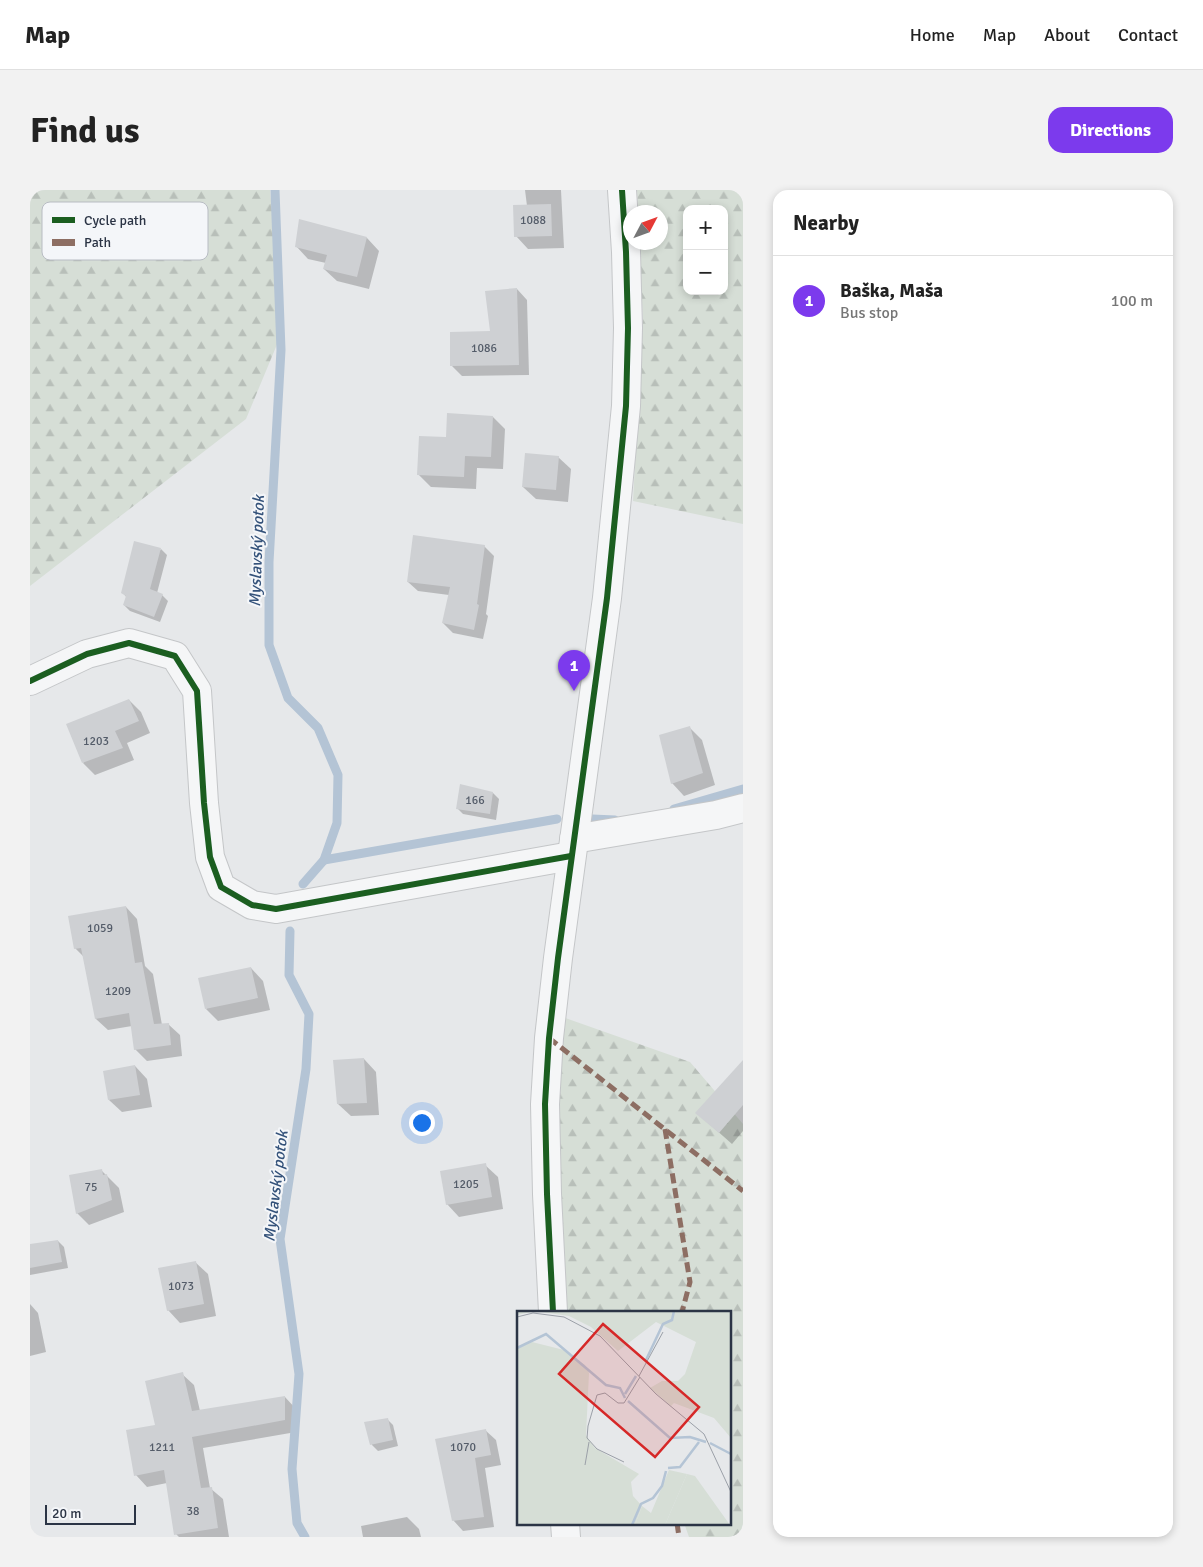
<!DOCTYPE html>
<meta charset="utf-8">
<style>
body{margin:0;font-family:Signika,sans-serif;background:#f2f2f2;color:#222}
.controls{position:absolute;right:15px;top:15px;display:grid;overflow:hidden;border-radius:10px;box-shadow:0 2px 8px #0003}
.controls button{width:45px;height:45px;display:grid;place-items:center;padding:0;border:0;border-bottom:1px solid #e0e0e0;background:#fff;color:#222;font:25px sans-serif}
.compass{position:absolute;left:593px;top:15px;width:45px;height:45px;border-radius:50%;background:#fff;box-shadow:0 2px 8px #0003;rotate:49deg}
.scale{position:absolute;left:15px;bottom:12px;width:91px;box-sizing:border-box;padding-left:5px;border:2px solid #2b3445;border-top:0;font-size:14px;line-height:18px;white-space:nowrap;color:#2b3445;-webkit-text-stroke:4px #f4f6f9;paint-order:stroke}
.you{position:absolute;left:391px;top:932px;width:18px;height:18px;margin:-12px;border:4px solid #fff;border-radius:50%;background:#1a73e8;box-shadow:0 0 0 8px #1a73e833}
.badge{display:grid;place-items:center;width:32px;height:32px;border-radius:50%;background:#7c3aed;color:#fff;font-size:16px;font-weight:700}
.pin{position:absolute;translate:-50% -41px;filter:drop-shadow(0 1px 2px #0008)}
.pin::after{content:'';position:absolute;top:26px;width:18px;height:15px;background:inherit;clip-path:polygon(0 0,100% 0,50% 100%)}
.list{margin:0;padding:0;list-style:none}
h2{display:flex;justify-content:space-between;align-items:center;height:65px;margin:0;padding:0 20px;font-size:21px}
h2 small{font-size:16px;font-weight:400;color:#767676}
.list li{display:grid;grid-template-columns:32px 1fr auto;gap:15px;align-items:center;box-sizing:border-box;height:90px;padding:0 20px;border-top:1px solid #e0e0e0}
.list b{display:block;font-size:19px;white-space:nowrap}
.list p{margin:0;font-size:16px;white-space:nowrap;color:#767676}
.list em{font-size:16px;font-style:normal;color:#767676}
.map{position:relative;flex:none;width:713px;height:1347px;overflow:hidden;border-radius:15px}
header{display:flex;align-items:center;gap:30px;box-sizing:border-box;height:70px;padding:0 25px;background:#fff;border-bottom:1px solid #e0e0e0}
header strong{font-size:24px}
nav{display:flex;gap:28px;margin-inline-start:auto;font-size:18px}
.intro{display:flex;align-items:center;justify-content:space-between;box-sizing:border-box;height:120px;padding:0 30px}
h1{margin:0;font-size:35px}
.button{padding:12px 22px;border-radius:15px;background:#7c3aed;color:#fff;font-size:18px;font-weight:700}
main{display:flex;gap:30px;padding:0 30px}
aside{flex:1;background:#fff;border-radius:15px;box-shadow:0 2px 8px #0003}
.map>svg:first-child{display:block}
.forest{fill:url(#forest-firs);fill-rule:evenodd}
.shadow{fill:#0003}
.lines{fill:none;stroke-linecap:round;stroke-linejoin:round}
.stream{stroke:#b4c4d5;stroke-width:9}
.building{fill:#ced0d3}
.minor-casing{stroke:#c4c6c8;stroke-width:30}
.tertiary-casing{stroke:#c4c6c8;stroke-width:30}
.minor{stroke:#f5f6f7;stroke-width:28}
.tertiary{stroke:#f5f6f7;stroke-width:28}
.quiet{stroke:#8d6e63;stroke-width:5;stroke-dasharray:10 5;stroke-linecap:butt}
.cycleway-casing{stroke:#f4f6f9;stroke-width:9}
.cycleway{stroke:#1b5e20;stroke-width:6}
.labels{text-anchor:middle;stroke-width:4;stroke-linejoin:round;paint-order:stroke}
.number-label{font-size:12px;fill:#545c69}
.water-label{font-size:16px;font-style:italic;fill:#34527a;stroke:#f4f6f9}
.inset-river{fill:none;stroke:#b4c4d5;stroke-width:2.5}
.inset-road{fill:none;stroke:#9ba0a8;stroke-width:1}
.view{fill:#d62828;fill-opacity:0.15;stroke:#d62828;stroke-width:2.5}
.inset-edge{fill:none;stroke:#2b3445;stroke-width:2.5}
.key{fill:#f4f6f9;stroke:#b8bcc3;stroke-width:1}
.key-label{font-size:14px;fill:#2b3445}
</style>
<header>
<strong>Map</strong>
<nav><a>Home</a><a>Map</a><a>About</a><a>Contact</a></nav>
</header>
<div class="intro"><h1>Find us</h1><a class="button">Directions</a></div>
<main>
<div class="map">
<svg width="713" height="1347" viewBox="0 0 713 1347">
<defs>
<pattern id="forest-firs" width="22" height="20" patternUnits="userSpaceOnUse" patternTransform="scale(1.25)"><rect width="22" height="20" fill="#d6ded6"/><path d="M5 1l3.5 6h-7zM16 11l3.5 6h-7z" fill="#b8bfb9"/></pattern>
</defs>
<rect width="100%" height="100%" fill="#e6e8ea"/>
<g class="forest">
<polygon points="0,0 240,0 253,140 216,229 0,396"/>
<path d="M607 0H713V334L603 311 613 128 609 53 630 52V22H608ZM657 19H694V101H657Z"/>
<polygon points="524,824 660,872 713,934 713,1347 659,1347 654,1333 699,1333 699,1122 527,1121"/>
</g>
<g class="shadow">
<polygon points="495,0 531,0 534,58 498,59 486,46 497,16"/>
<polygon points="337,48 349,61 339,99 307,91 294,79 296,73 278,69 266,56"/>
<polygon points="487,99 497,110 499,185 432,186 422,176 461,142"/>
<polygon points="463,227 475,239 473,279 447,278 446,299 401,297 388,284 417,248"/>
<polygon points="528,267 541,279 538,312 506,309 493,297"/>
<polygon points="454,356 464,366 456,424 458,426 453,449 423,443 413,433 419,405 388,401 378,392"/>
<polygon points="131,359 137,365 127,403 132,405 138,411 130,432 100,421 94,415 97,408 93,403"/>
<polygon points="99,510 111,522 120,543 97,553 104,570 65,585 53,573"/>
<polygon points="660,538 672,550 685,595 654,606 642,593"/>
<polygon points="463,603 469,609 466,630 433,624 427,618"/>
<polygon points="96,717 107,729 115,776 123,784 132,835 138,834 150,845 152,866 117,871 105,859 102,836 78,840 66,829 55,768 45,758"/>
<polygon points="221,778 233,791 240,820 188,831 176,819"/>
<polygon points="334,869 346,882 349,925 321,926 308,914"/>
<polygon points="713,872 713,941 702,954 667,923"/>
<polygon points="105,876 117,889 122,917 92,922 79,910"/>
<polygon points="455,975 468,987 473,1019 429,1027 417,1014"/>
<polygon points="72,981 89,998 94,1022 59,1035 47,1023"/>
<polygon points="28,1051 34,1057 38,1078 0,1085 0,1056"/>
<polygon points="165,1072 178,1084 186,1126 150,1133 138,1120"/>
<polygon points="0,1114 8,1123 16,1162 0,1166"/>
<polygon points="152,1184 164,1195 170,1221 255,1207 266,1219 266,1242 173,1258 180,1298 193,1309 199,1347 149,1347 146,1344 137,1293 117,1297 106,1285 127,1236"/>
<polygon points="357,1229 363,1235 368,1256 348,1261 342,1255 336,1233"/>
<polygon points="455,1240 466,1250 471,1275 455,1278 464,1337 433,1341 423,1330 407,1250"/>
<polygon points="377,1327 389,1339 391,1347 333,1347 331,1336"/>
</g>
<g class="lines">
<g class="stream">
<polyline points="245,0 251,160 239,372 239,455 258,508 288,538 308,585 307,633 294,670 273,694"/>
<polyline points="644,619 713,599"/>
<polyline points="562,629 585,630"/>
<polyline points="294,670 527,629"/>
<polyline points="260,741 259,785 279,824 276,879 250,1049 269,1184 262,1279 267,1333 275,1347"/>
</g>
</g>
<g class="building">
<polygon points="521,14 522,46 484,47 483,15"/>
<polygon points="269,29 337,47 327,87 293,79 297,65 265,57"/>
<polygon points="487,98 489,175 420,176 420,142 460,141 455,101"/>
<polygon points="417,223 463,226 461,267 435,266 434,287 387,285 389,246 416,247"/>
<polygon points="495,263 529,266 526,300 492,297"/>
<polygon points="383,345 455,355 447,414 449,415 444,440 412,433 420,397 377,392"/>
<polygon points="104,351 131,358 120,399 133,404 124,427 93,415 96,406 91,403"/>
<polygon points="99,509 109,531 85,541 93,558 52,573 36,534"/>
<polygon points="660,536 673,583 641,594 629,545"/>
<polygon points="430,594 463,602 460,624 426,619"/>
<polygon points="96,716 105,773 112,772 124,834 139,833 141,855 104,860 99,823 65,829 51,758 44,759 38,726"/>
<polygon points="221,777 228,808 175,819 168,788"/>
<polygon points="334,868 337,913 307,914 303,870"/>
<polygon points="713,870 713,915 689,943 665,923"/>
<polygon points="105,875 110,905 78,910 73,881"/>
<polygon points="456,973 462,1007 416,1015 410,981"/>
<polygon points="72,979 73,985 77,984 82,1010 46,1024 39,985"/>
<polygon points="28,1050 32,1072 0,1078 0,1054"/>
<polygon points="166,1071 174,1114 137,1121 128,1078"/>
<polygon points="153,1182 162,1221 255,1206 255,1230 162,1247 171,1298 182,1297 188,1338 144,1345 134,1280 104,1286 96,1240 125,1235 115,1191"/>
<polygon points="358,1228 363,1250 340,1255 334,1232"/>
<polygon points="456,1239 461,1265 445,1268 454,1327 422,1331 405,1249"/>
</g>
<g class="lines">
<defs>
<g id="minor">
<polyline points="0,491 57,464 99,453 145,466 167,501 174,613 180,667 191,697 222,715 246,719 541,666"/>
<polyline points="544,649 686,625 713,618"/>
</g>
<g id="tertiary">
<polyline points="523,1122 517,1004 515,914 519,848 528,768 577,408 596,216 598,138 596,62 592,0"/>
<polyline points="535,1333 536,1347"/>
</g>
</defs>
<use href="#minor" class="minor-casing"/>
<use href="#tertiary" class="tertiary-casing"/>
<use href="#minor" class="minor"/>
<use href="#tertiary" class="tertiary"/>
<g class="quiet">
<polyline points="519,848 713,1001"/>
<polyline points="635,939 660,1092 652,1122"/>
<polyline points="647,1333 649,1347"/>
</g>
<defs>
<g id="cycleway">
<polyline points="0,491 57,464 99,453 145,466 167,501 174,613 180,667 191,697 222,715 246,719 541,666"/>
<polyline points="523,1122 517,1004 515,914 519,848 528,768 577,408 596,216 598,138 596,62 592,0"/>
</g>
</defs>
<use href="#cycleway" class="cycleway-casing"/>
<use href="#cycleway" class="cycleway"/>
</g>
<g class="labels">
<g class="number-label">
<text x="503" y="34">1088</text>
<text x="454" y="162">1086</text>
<text x="66" y="555">1203</text>
<text x="445" y="614">166</text>
<text x="70" y="742">1059</text>
<text x="88" y="805">1209</text>
<text x="436" y="998">1205</text>
<text x="61" y="1001">75</text>
<text x="151" y="1100">1073</text>
<text x="132" y="1261">1211</text>
<text x="433" y="1261">1070</text>
<text x="163" y="1325">38</text>
</g>
<g class="water-label">
<text transform="translate(226 361) rotate(-88)" y="6">Myslavský potok</text>
<text transform="translate(245 996) rotate(-83)" y="6">Myslavský potok</text>
</g>
</g>
<g transform="translate(487 1121)">
<rect width="214" height="214" fill="#e6e8ea"/>
<path d="M152 159 170 163 148 214H118L125 195 134 202Z" fill="#d6ded6"/>
<path d="M0 0H214V127L197 107 157 92 154 95 133 77 145 70H161L168 63 179 31 139 11 101 40 74 16 52 5 18 0 0 4ZM15 31 47 39 68 54 72 62 69 124 78 137 122 163 114 171 116 185 125 195 118 214H0V38ZM170 163 178 165 213 214H148Z" fill="#d6ded6"/>
<path class="inset-river" d="M0 37 29 23 89 74 103 77 108 87M129 49 146 13 155 9 157 0M108 83 119 65M111 90 153 127 173 126 189 131M193 132 214 143M151 157 163 156 182 131M115 214 124 193 136 187 145 175 149 160"/>
<path class="inset-road" d="M0 6 16 2 47 6 83 25 139 83 187 123 214 181M122 65 146 21M107 151 80 138 70 127 71 115 80 84 88 82 101 92H107L123 66M68 154 72 131"/>
<path class="view" d="M86 13 182 96 138 146 42 63Z"/>
<rect width="214" height="214" class="inset-edge"/>
</g>
<rect x="12" y="12" width="166" height="58" rx="8" class="key"/>
<rect x="22" y="27" width="23" height="6" fill="#1b5e20"/>
<rect x="22" y="49" width="23" height="7" fill="#8d6e63"/>
<g class="key-label">
<text x="54" y="35">Cycle path</text>
<text x="54" y="57">Path</text>
</g>
</svg>
<div class="controls">
<button>+</button>
<button>−</button>
</div>
<svg class="compass" viewBox="-18 -18 36 36"><path d="M0-13l5 13h-10z" fill="#e53935"/><path d="M0 13l5-13h-10z" fill="#767676"/></svg>
<div class="scale">20 m</div>
<div class="you"></div>
<div class="pin badge" style="left:544px;top:501px">1</div>
</div>
<aside>
<h2>Nearby<small></small></h2>
<ul class="list">
<li><span class="badge">1</span><div><b>Baška, Maša</b><p>Bus stop</p></div><em>100 m</em></li>
</ul>
</aside>
</main>
